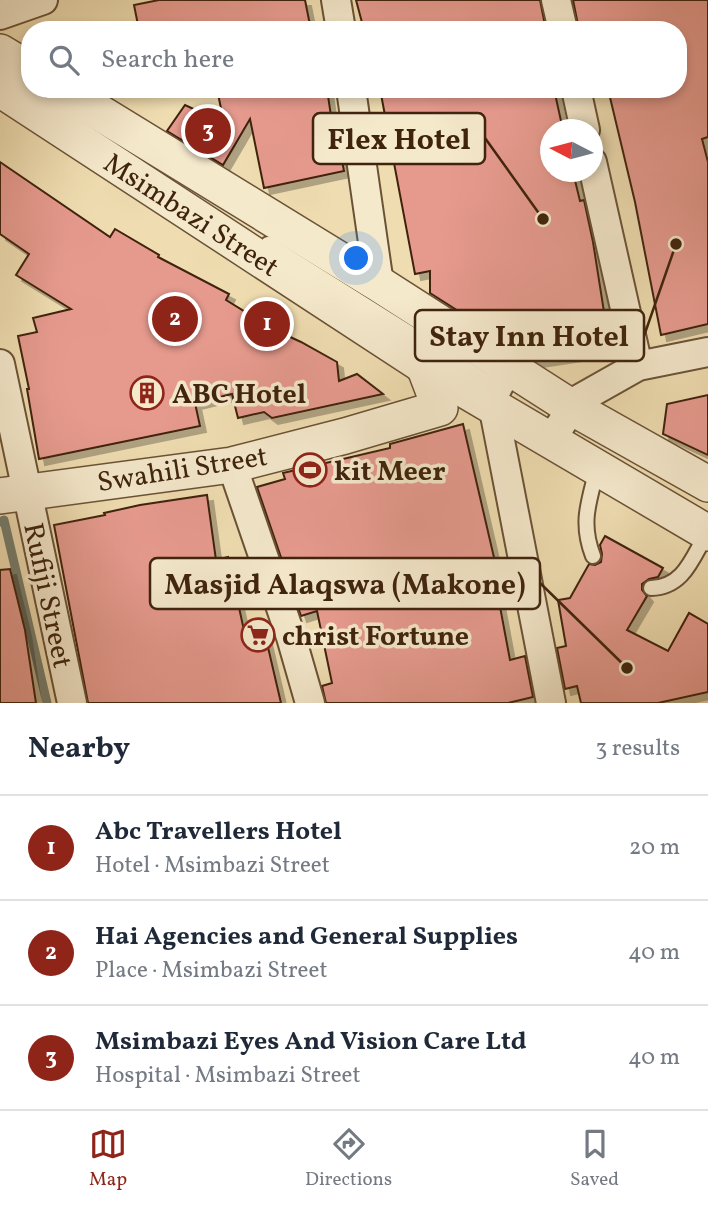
<!DOCTYPE html>
<meta charset="utf-8">
<style>
body{margin:0;font-family:Vollkorn,serif;background:#f6f6f7;color:#1f2937}
.compass{position:absolute;left:540px;top:119px;width:63px;height:63px;border-radius:50%;background:#fff;box-shadow:0 4px 10px #0003;rotate:276deg}
.you{position:absolute;left:357px;top:259px;width:24px;height:24px;margin:-18px;border:5px solid #fff;border-radius:50%;background:#1a73e8;box-shadow:0 0 0 10px #1a73e833}
.badge{display:grid;place-items:center;width:46px;height:46px;border-radius:50%;background:#8f2418;color:#fff;font-size:23px;font-weight:700}
.pin{position:absolute;translate:-50% -50%;border:4px solid #fff;box-shadow:0 2px 7px #0006}
.list{margin:0;padding:0;list-style:none}
h2{display:flex;justify-content:space-between;align-items:center;height:91px;margin:0;padding:0 28px;font-size:30px}
h2 small{font-size:23px;font-weight:400;color:#747a83}
.list li{display:grid;grid-template-columns:46px 1fr auto;gap:21px;align-items:center;box-sizing:border-box;height:105px;padding:0 28px;border-top:2px solid #e0e1e3}
.list b{display:block;font-size:26px;white-space:nowrap}
.list p{margin:0;font-size:23px;white-space:nowrap;color:#747a83}
.list em{font-size:23px;font-style:normal;color:#747a83}
.icon{flex:none;width:38px;height:38px;fill:none;stroke:currentColor;stroke-width:2;stroke-linecap:round;stroke-linejoin:round}
.map{position:relative;flex:none;width:708px;height:703px;overflow:hidden}
.search{position:absolute;background:#fff;box-shadow:0 4px 10px #0003;left:21px;right:21px;top:21px;height:77px;display:flex;align-items:center;gap:18px;box-sizing:border-box;padding:0 24px;border-radius:28px;color:#747a83;font-size:26px}
.sheet{height:406px;background:#fff}
nav{display:flex;justify-content:space-around;align-items:center;box-sizing:border-box;height:98px;border-top:2px solid #e0e1e3;background:#fff;font-size:19px;color:#747a83}
nav a{display:grid;justify-items:center;gap:4px}
nav .on{color:#8f2418}
.map>svg:first-child{display:block}
.lines{fill:none;stroke-linecap:round;stroke-linejoin:round}
.stream{stroke:#767e6e;stroke-width:9}
.building{fill:#e69a8e;stroke:#3f230d;stroke-width:2;filter:url(#shadow)}
.service-casing{stroke:#6b5236;stroke-width:18}
.minor-casing{stroke:#6b5236;stroke-width:32}
.tertiary-casing{stroke:#6b5236;stroke-width:38}
.service{stroke:#f5e9cc;stroke-width:14}
.minor{stroke:#f5e9cc;stroke-width:28}
.tertiary{stroke:#f5e9cc;stroke-width:35}
.labels{text-anchor:middle;stroke-width:7;stroke-linejoin:round;paint-order:stroke}
.street-label{font-size:28px;fill:#3f230d;stroke:#f5e9cc}
.poi-label{font-size:28px;font-weight:bold;fill:#3f230d;stroke:#f5e9cc;text-anchor:start}
.leader{fill:none;stroke:#3f230d;stroke-width:2.5}
.callout-dot{fill:#3f230d;stroke:#f5e9cc;stroke-width:2.5}
.callout{fill:#f5e9cc;stroke:#3f230d;stroke-width:2.5}
.callout-label{font-size:30px;text-anchor:middle;font-weight:bold;fill:#3f230d}
</style>
<div class="map">
<svg width="708" height="703" viewBox="0 0 708 703">
<defs>
<filter id="shadow"><feDropShadow dx="6" dy="6" stdDeviation="0" flood-color="#0004"/></filter>
</defs>
<rect width="100%" height="100%" fill="#efddb1"/>
<filter id="stains"><feTurbulence type="fractalNoise" baseFrequency=".00286" numOctaves="4"/><feColorMatrix values="0 0 0 0 .2 0 0 0 0 .09 0 0 0 0 .02 0 0 0 .5 -.17"/></filter>
<radialGradient id="worn" r=".72"><stop offset=".6" stop-color="#630" stop-opacity="0"/><stop offset="1" stop-color="#630" stop-opacity=".3"/></radialGradient>
<g class="lines">
<polyline class="stream" points="0,522 4,520 47,703"/>
</g>
<g class="building">
<polygon points="159,0 305,0 311,30 139,30 134,5"/>
<polygon points="356,0 540,0 546,30 364,30"/>
<polygon points="573,0 708,0 708,137 702,139 708,162 708,324 661,335 635,202 608,89 631,89 632,95 661,89 678,89 678,30 579,30"/>
<polygon points="217,89 327,89 334,136 337,135 344,171 264,188 250,119 223,165 167,131 185,105 224,123"/>
<polygon points="380,89 554,89 563,130 550,130 550,172 573,172 580,201 584,200 593,242 610,350 537,361 430,293 430,271 415,274"/>
<polygon points="0,162 110,237 115,229 159,255 158,257 229,294 226,300 273,329 301,342 337,362 339,381 357,374 383,394 272,418 264,412 238,418 232,394 195,403 200,426 39,459 27,389 29,389 18,336 37,332 33,318 71,309 16,275 29,254 0,234"/>
<polygon points="708,395 708,455 663,434 667,404"/>
<polygon points="463,424 499,579 495,580 510,660 525,656 533,697 508,703 326,703 322,686 332,683 317,611 301,616 257,487 285,479 283,473 390,448 390,444"/>
<polygon points="207,495 216,560 228,557 245,635 264,630 281,703 88,703 54,525 105,515 104,513 140,505"/>
<polygon points="605,536 663,568 658,577 649,579 642,584 642,590 647,596 627,630 668,651 689,613 708,624 708,692 658,703 581,703 577,686 565,689 557,648 566,646 558,600 570,598 589,564 595,565 601,562 602,554 600,545"/>
<polygon points="10,569 25,630 36,703 0,703 0,570"/>
</g>
<g class="lines">
<defs>
<g id="service">
<polyline points="268,244 500,390"/>
<path d="M593 556C580 522 589 502 597 469"/>
<path d="M651 588C684 587 692 558 707 533"/>
</g>
<g id="minor">
<polyline points="336,0 341,30"/>
<polyline points="556,0 563,30"/>
<polyline points="0,15 43,0"/>
<polyline points="351,89 379,284"/>
<polyline points="576,89 585,130"/>
<polyline points="592,162 638,366"/>
<polyline points="0,364 72,703"/>
<polyline points="509,366 489,404 495,415 551,703"/>
<polyline points="551,440 576,401 638,366 708,352"/>
<polyline points="232,465 291,637 310,703"/>
</g>
<g id="tertiary">
<polyline points="0,52 30,70"/>
<polyline points="0,89 424,366 708,533"/>
<polyline points="61,89 379,284 571,407 708,484"/>
<polyline points="0,496 232,465 345,436 440,408 424,366"/>
</g>
</defs>
<use href="#service" class="service-casing"/>
<use href="#minor" class="minor-casing"/>
<use href="#tertiary" class="tertiary-casing"/>
<use href="#service" class="service"/>
<use href="#minor" class="minor"/>
<use href="#tertiary" class="tertiary"/>
</g>
<defs>
<symbol id="building-ring" viewBox="-11 -11 22 22"><circle r="9.5" fill="#f5e9cc" stroke="#8f2418" stroke-width="1.5"/><path d="M-4-6H4V6H1V3H-1V6H-4ZM-2.5-4.3h1.7v1.8h-1.7ZM.8-4.3h1.7v1.8H.8ZM-2.5-1h1.7V.8h-1.7ZM.8-1h1.7V.8H.8Z" fill="#8f2418"/></symbol>
<symbol id="stadium-ring" viewBox="-11 -11 22 22"><circle r="9.5" fill="#f5e9cc" stroke="#8f2418" stroke-width="1.5"/><path d="M0-5a6.5 5 0 1 0 0 10a6.5 5 0 1 0 0-10ZM-3.5-1.8h7v3.6h-7Z" fill="#8f2418"/></symbol>
<symbol id="supermarket-ring" viewBox="-11 -11 22 22"><circle r="9.5" fill="#f5e9cc" stroke="#8f2418" stroke-width="1.5"/><path d="M-6-5.5h2.5l.6 2H6L4.5 2H-2.5L-4.4-4H-6ZM-1.5 3.2a1.3 1.3 0 1 0 .1 0ZM3 3.2a1.3 1.3 0 1 0 .1 0Z" fill="#8f2418"/></symbol>
</defs>
<g fill-rule="evenodd">
<use href="#building-ring" x="128" y="374" width="38" height="38"/>
<use href="#stadium-ring" x="291" y="451" width="38" height="38"/>
<use href="#supermarket-ring" x="239" y="616" width="38" height="38"/>
</g>
<g class="labels">
<g class="street-label">
<text transform="translate(192 214) rotate(33)" y="10">Msimbazi Street</text>
<text transform="translate(182 468) rotate(-9)" y="10">Swahili Street</text>
<text transform="translate(49 595) rotate(78)" y="10">Rufiji Street</text>
</g>
<g class="poi-label">
<text x="172" y="403">ABC Hotel</text>
<text x="334" y="480">kit Meer</text>
<text x="282" y="645">christ Fortune</text>
</g>
</g>
<path class="leader" d="M543 219L485 138M676 244L644 336M627 668L540 583"/>
<g class="callout-dot">
<circle cx="543" cy="219" r="7"/>
<circle cx="676" cy="244" r="7"/>
<circle cx="627" cy="668" r="7"/>
</g>
<g class="callout">
<rect x="313" y="113" width="172" height="51" rx="7"/>
<rect x="415" y="310" width="229" height="51" rx="7"/>
<rect x="150" y="558" width="390" height="51" rx="7"/>
</g>
<g class="callout-label">
<text x="399" y="149">Flex Hotel</text>
<text x="529" y="346">Stay Inn Hotel</text>
<text x="345" y="594">Masjid Alaqswa (Makone)</text>
</g>
<rect width="100%" height="100%" filter="url(#stains)"/>
<rect width="100%" height="100%" fill="url(#worn)"/>
</svg>
<svg class="compass" viewBox="-18 -18 36 36"><path d="M0-13l5 13h-10z" fill="#e53935"/><path d="M0 13l5-13h-10z" fill="#747a83"/></svg>
<div class="you"></div>
<div class="pin badge" style="left:267px;top:324px">1</div>
<div class="pin badge" style="left:175px;top:319px">2</div>
<div class="pin badge" style="left:208px;top:131px">3</div>
<div class="search"><svg class="icon" aria-label="search" viewBox="0 0 24 24"><circle cx="10" cy="10" r="6"/><path d="M15 15l6 6"/></svg>Search here</div>
</div>
<section class="sheet">
<h2>Nearby<small>3 results</small></h2>
<ul class="list">
<li><span class="badge">1</span><div><b>Abc Travellers Hotel</b><p>Hotel · Msimbazi Street</p></div><em>20 m</em></li>
<li><span class="badge">2</span><div><b>Hai Agencies and General Supplies</b><p>Place · Msimbazi Street</p></div><em>40 m</em></li>
<li><span class="badge">3</span><div><b>Msimbazi Eyes And Vision Care Ltd</b><p>Hospital · Msimbazi Street</p></div><em>40 m</em></li>
</ul>
</section>
<nav>
<a class="on"><svg class="icon" aria-label="map" viewBox="0 0 24 24"><path d="M3 6l6-2 6 2 6-2v14l-6 2-6-2-6 2zM9 4v14M15 6v14"/></svg>Map</a>
<a><svg class="icon" aria-label="directions" viewBox="0 0 24 24"><path d="M12 3l9 9-9 9-9-9zM9 14v-3h6M13 9l2 2-2 2"/></svg>Directions</a>
<a><svg class="icon" aria-label="saved" viewBox="0 0 24 24"><path d="M7 4h10v16l-5-4-5 4z"/></svg>Saved</a>
</nav>
